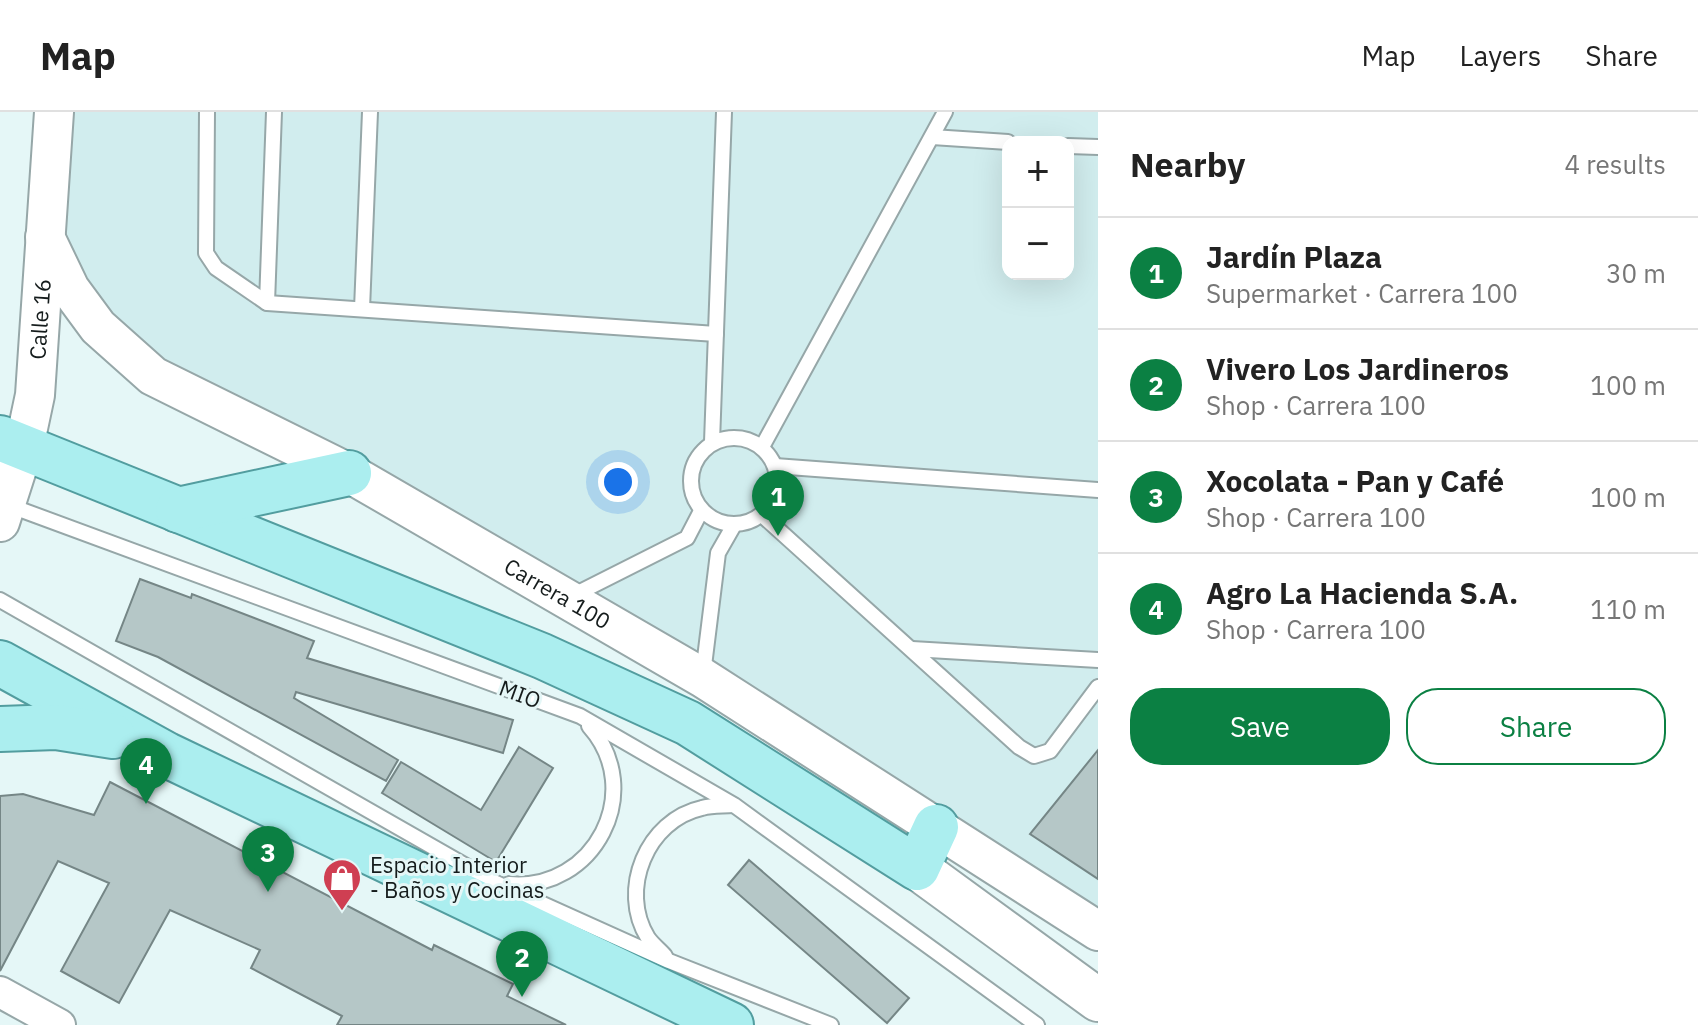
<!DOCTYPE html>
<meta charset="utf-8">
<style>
body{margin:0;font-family:"IBM Plex Sans",sans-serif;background:#f6f6f6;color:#222}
.controls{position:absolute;right:24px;top:24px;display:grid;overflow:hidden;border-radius:16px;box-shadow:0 8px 32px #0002}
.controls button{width:72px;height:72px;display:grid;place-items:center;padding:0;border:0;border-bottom:2px solid #e0e0e0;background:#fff;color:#222;font:40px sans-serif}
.you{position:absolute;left:618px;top:370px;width:28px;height:28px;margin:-20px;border:6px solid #fff;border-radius:50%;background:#1a73e8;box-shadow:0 0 0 12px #1a73e833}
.badge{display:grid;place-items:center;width:52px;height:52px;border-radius:50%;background:#0b8043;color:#fff;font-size:26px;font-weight:700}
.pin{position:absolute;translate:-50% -66px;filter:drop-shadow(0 2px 4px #0008)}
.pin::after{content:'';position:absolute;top:42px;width:28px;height:24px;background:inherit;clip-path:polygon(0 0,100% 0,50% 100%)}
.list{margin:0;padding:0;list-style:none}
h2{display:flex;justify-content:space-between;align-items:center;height:104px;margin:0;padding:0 32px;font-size:34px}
h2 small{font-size:26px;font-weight:400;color:#767676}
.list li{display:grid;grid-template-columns:52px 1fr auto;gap:24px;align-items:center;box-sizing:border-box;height:112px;padding:0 32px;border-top:2px solid #e0e0e0}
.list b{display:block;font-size:30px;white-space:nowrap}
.list p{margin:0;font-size:26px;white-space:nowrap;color:#767676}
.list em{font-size:26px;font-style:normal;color:#767676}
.actions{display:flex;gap:16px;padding:24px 32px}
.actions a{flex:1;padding:18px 0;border:2px solid #0b8043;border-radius:32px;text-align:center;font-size:28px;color:#0b8043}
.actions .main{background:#0b8043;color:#fff}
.map{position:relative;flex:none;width:1098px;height:913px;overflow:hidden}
header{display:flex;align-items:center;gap:48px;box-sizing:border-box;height:112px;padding:0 40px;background:#fff;border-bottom:2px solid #e0e0e0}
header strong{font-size:38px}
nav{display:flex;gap:44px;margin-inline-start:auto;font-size:28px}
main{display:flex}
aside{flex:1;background:#fff}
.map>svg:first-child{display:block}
.built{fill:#d1edee;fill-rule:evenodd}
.building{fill:#b5c7c7;stroke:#758686;stroke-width:2}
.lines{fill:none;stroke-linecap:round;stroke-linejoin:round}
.service-casing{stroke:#96a7a8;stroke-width:18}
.minor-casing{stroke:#96a7a8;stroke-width:34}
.tertiary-casing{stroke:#96a7a8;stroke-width:42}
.secondary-casing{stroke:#96a7a8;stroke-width:46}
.primary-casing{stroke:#529d9f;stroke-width:48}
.service{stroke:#fff;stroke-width:14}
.minor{stroke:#fff;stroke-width:30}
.tertiary{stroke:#fff;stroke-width:38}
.secondary{stroke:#fff;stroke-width:42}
.primary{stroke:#abeeef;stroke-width:44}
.labels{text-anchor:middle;stroke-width:6;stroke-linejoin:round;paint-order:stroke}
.street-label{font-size:22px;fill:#151c1c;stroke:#e5f7f7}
.poi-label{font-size:22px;fill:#151c1c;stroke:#e5f7f7;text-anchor:start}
</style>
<header>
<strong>Map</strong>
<nav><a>Map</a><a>Layers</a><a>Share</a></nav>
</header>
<main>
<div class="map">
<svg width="1098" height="913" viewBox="0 0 1098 913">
<rect width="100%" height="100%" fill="#e5f7f7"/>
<path class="built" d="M54 0H1098V819L153 264 70 177ZM1008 30H1068V162H1008Z"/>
<g class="building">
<polygon points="140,467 191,486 192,482 314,529 307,546 513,608 503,641 296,580 294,586 398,648 386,669 158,545 116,529"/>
<polygon points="519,635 553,656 496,750 382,681 401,650 481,698"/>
<polygon points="1098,638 1098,767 1030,722"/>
<polygon points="110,670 432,838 434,833 513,872 507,884 566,913 337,913 342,904 251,856 260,838 170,798 119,891 61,859 109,771 58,749 0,859 0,684 23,682 94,703"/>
<polygon points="749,748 909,886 887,911 728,773"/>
</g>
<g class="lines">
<defs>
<g id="service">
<polyline points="207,0 206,141 216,156 267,191 716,222"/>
<polyline points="932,25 1008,30"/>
<polyline points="1068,34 1098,35"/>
<polyline points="267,191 274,0"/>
<polyline points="362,197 370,0"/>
<circle cx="734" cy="369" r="43"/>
<polyline points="712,330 724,0"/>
<polyline points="762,335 945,0"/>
<polyline points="775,354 1098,378"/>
<polyline points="8,393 580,604 734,693 1037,913"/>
<polyline points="762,403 1019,635 1034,644 1050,639 1098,575"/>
<polyline points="572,484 687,426 701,399"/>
<polyline points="0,488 496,771 669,849 831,913"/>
<polyline points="912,537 1098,548"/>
<polyline points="703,562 718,441 734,413"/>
<path d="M509 772C594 780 647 679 589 614"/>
<path d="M665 844C660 838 652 832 648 826 618 778 647 708 702 696 712 693 723 694 733 693"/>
</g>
<polyline id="minor" points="0,880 60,913"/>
<g id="tertiary">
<path id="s1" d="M45 125 70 177 98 215 153 264 349 361 703 566 1098 819"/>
<path id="s2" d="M0 410 24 335 35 283 54 0"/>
</g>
<polyline id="secondary" points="917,756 1098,888"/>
<g id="primary">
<polyline points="0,326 542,544 688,611 917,756 936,715"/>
<polyline points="178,398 349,361"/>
<polyline points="0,551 167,643 731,913"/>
<polyline points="0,617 56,615 113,624"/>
</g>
</defs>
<use href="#service" class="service-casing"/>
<use href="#minor" class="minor-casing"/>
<use href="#tertiary" class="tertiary-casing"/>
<use href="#secondary" class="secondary-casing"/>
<use href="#primary" class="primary-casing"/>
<use href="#service" class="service"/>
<use href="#minor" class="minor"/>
<use href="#tertiary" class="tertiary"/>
<use href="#secondary" class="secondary"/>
<use href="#primary" class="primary"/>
</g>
<defs>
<symbol id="shop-pin" viewBox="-11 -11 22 30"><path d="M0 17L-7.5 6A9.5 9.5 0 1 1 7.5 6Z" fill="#cf3f52" stroke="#e5f7f7"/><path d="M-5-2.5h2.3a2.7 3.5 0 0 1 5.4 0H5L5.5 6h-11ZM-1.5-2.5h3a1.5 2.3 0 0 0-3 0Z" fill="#fff"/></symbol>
</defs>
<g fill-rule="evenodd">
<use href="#shop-pin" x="320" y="744" width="44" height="60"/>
</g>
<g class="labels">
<g class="street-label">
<text dy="8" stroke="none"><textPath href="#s2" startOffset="208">Calle 16</textPath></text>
<text dy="8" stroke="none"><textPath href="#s1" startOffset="638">Carrera 100</textPath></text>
<text transform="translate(520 582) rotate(20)" y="8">MIO</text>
</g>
<g class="poi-label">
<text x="370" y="761">Espacio Interior<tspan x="370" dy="25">- Baños y Cocinas</tspan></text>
</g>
</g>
</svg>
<div class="controls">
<button>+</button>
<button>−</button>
</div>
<div class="you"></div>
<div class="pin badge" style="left:778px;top:424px">1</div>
<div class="pin badge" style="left:522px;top:885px">2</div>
<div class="pin badge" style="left:268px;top:780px">3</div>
<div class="pin badge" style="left:146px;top:692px">4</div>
</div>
<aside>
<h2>Nearby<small>4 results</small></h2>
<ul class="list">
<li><span class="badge">1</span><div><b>Jardín Plaza</b><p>Supermarket · Carrera 100</p></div><em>30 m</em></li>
<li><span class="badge">2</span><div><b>Vivero Los Jardineros</b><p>Shop · Carrera 100</p></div><em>100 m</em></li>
<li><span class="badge">3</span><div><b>Xocolata - Pan y Café</b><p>Shop · Carrera 100</p></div><em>100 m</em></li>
<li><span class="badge">4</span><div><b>Agro La Hacienda S.A.</b><p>Shop · Carrera 100</p></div><em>110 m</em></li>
</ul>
<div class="actions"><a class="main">Save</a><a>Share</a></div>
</aside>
</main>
